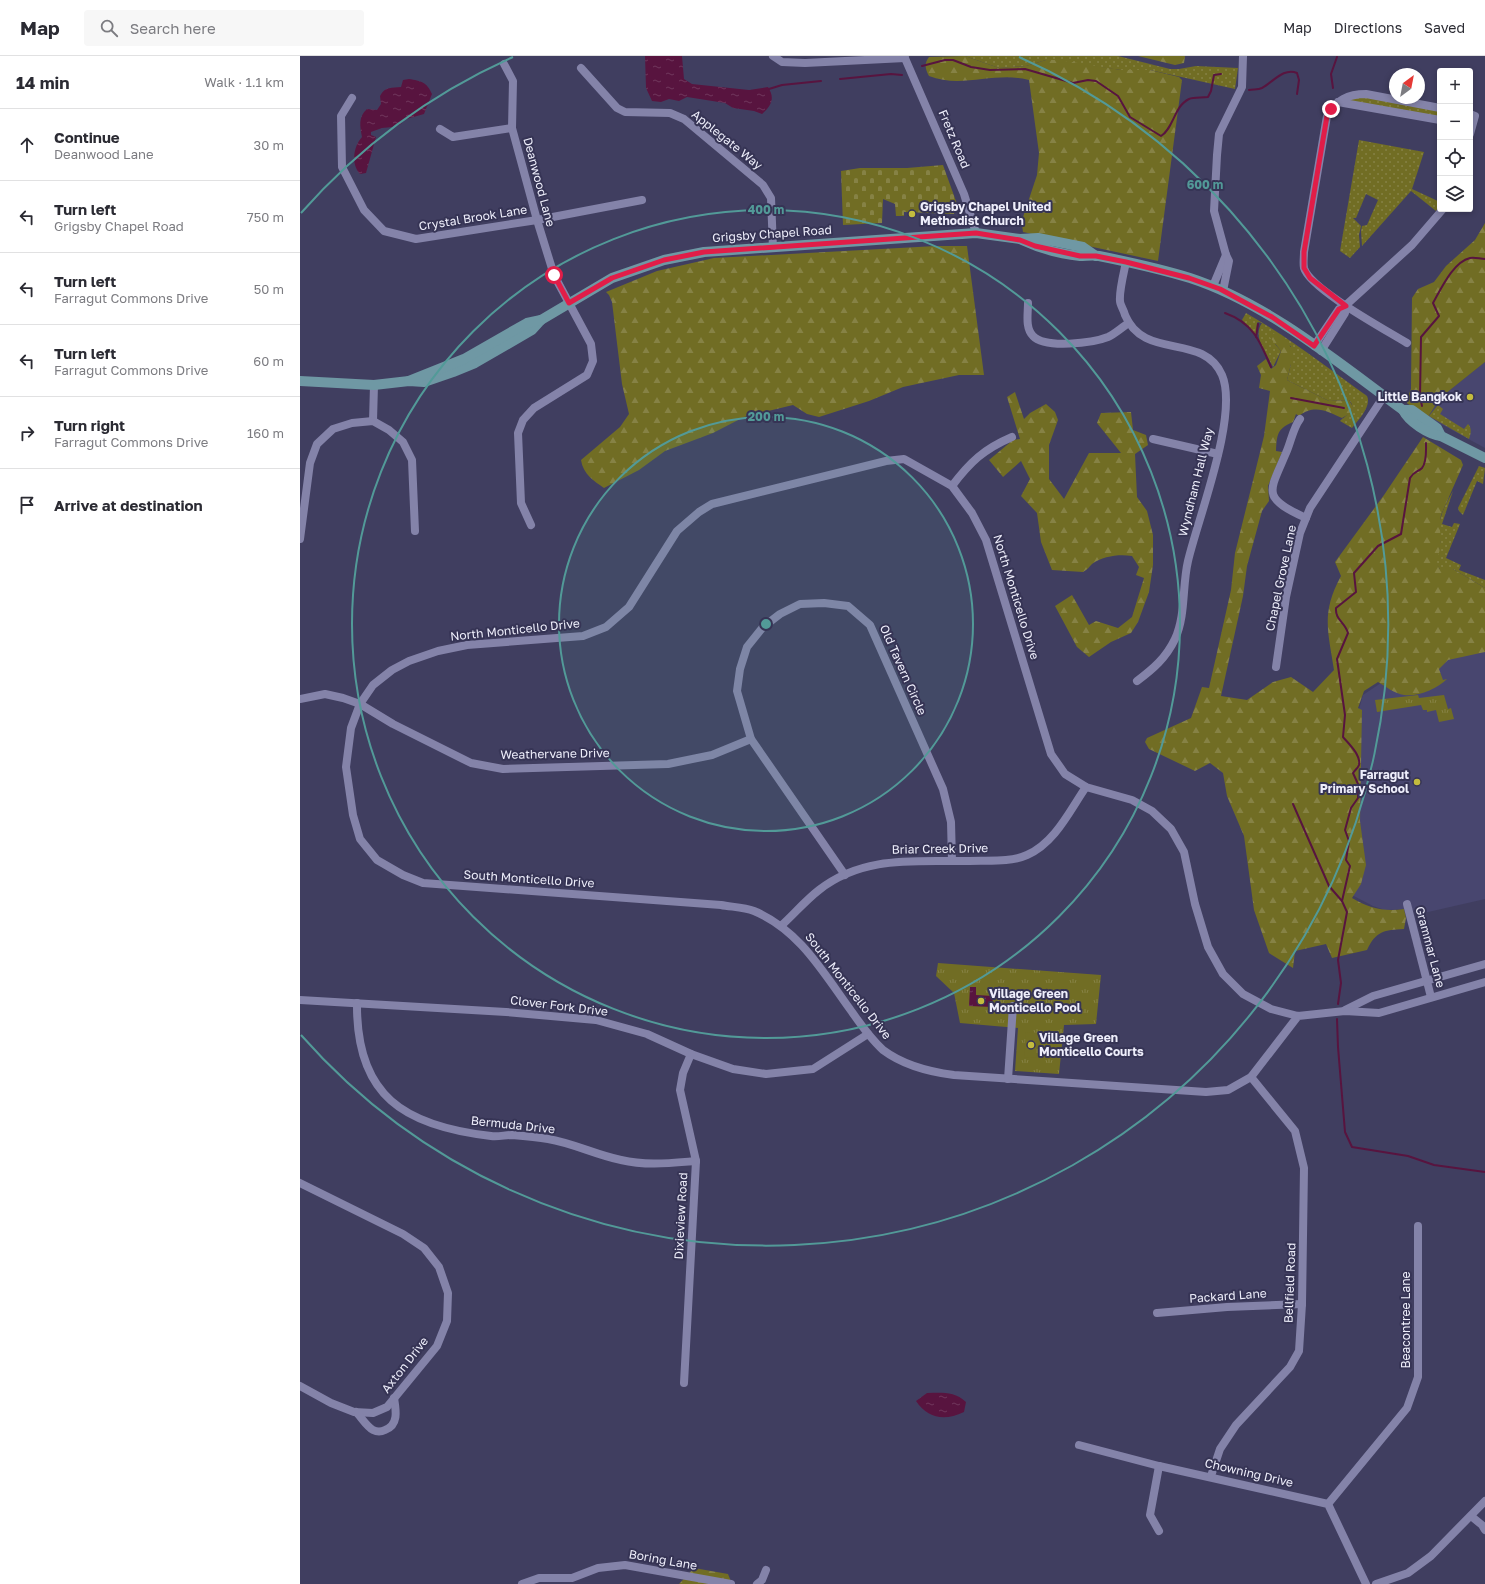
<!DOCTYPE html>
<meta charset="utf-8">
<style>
body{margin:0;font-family:"Golos Text",sans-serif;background:#f7f7f7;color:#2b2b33}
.controls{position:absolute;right:12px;top:12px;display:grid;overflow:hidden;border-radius:4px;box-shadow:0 2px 6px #0003}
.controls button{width:36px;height:36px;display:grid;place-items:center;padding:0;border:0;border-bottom:1px solid #e1e1e2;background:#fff;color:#2b2b33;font:20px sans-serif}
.compass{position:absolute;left:1089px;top:12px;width:36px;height:36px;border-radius:50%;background:#fff;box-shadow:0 2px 6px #0003;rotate:32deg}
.stop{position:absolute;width:12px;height:12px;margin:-9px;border:3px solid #e11d48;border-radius:50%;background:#fff}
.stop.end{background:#e11d48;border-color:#fff;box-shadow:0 1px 4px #0008}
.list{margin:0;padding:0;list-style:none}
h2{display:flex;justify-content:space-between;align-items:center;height:52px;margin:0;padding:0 16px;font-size:17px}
h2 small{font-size:13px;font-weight:400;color:#7c7c81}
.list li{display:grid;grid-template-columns:26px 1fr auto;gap:12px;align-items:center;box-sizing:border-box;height:72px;padding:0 16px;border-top:1px solid #e1e1e2}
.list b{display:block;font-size:15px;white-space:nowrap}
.list p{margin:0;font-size:13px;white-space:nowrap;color:#7c7c81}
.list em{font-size:13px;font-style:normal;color:#7c7c81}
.icon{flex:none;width:22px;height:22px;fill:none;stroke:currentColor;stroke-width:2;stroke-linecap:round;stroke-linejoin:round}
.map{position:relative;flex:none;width:1185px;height:1528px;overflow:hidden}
header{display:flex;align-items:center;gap:24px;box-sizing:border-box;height:56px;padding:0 20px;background:#fff;border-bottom:1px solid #e1e1e2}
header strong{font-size:19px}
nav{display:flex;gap:22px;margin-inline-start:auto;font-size:14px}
.search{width:280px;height:36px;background:#f7f7f7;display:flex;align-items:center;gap:10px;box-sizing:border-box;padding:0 14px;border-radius:4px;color:#7c7c81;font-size:15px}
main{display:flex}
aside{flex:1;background:#fff}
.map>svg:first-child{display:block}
.built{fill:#48466f}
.grass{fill:url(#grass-dots)}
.forest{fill:url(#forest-firs)}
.cemetery{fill:url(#cemetery-stones)}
.park{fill:url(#park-tufts)}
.garden{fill:#716d24}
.water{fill:url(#water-ripples)}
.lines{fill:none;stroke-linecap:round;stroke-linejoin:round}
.stream{stroke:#58143f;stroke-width:2}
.street{stroke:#8483a9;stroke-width:8}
.secondary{stroke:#6f98a4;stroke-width:10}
.route{stroke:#e11d48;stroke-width:5}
.ring{fill:none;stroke:#529a98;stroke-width:2}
.poi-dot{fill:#c4bc3e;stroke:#363455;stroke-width:1.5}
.labels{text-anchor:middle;stroke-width:4;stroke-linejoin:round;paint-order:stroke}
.street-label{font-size:12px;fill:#eeeefb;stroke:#363455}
.poi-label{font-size:12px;font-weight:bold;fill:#eeeefb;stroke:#363455;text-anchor:start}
.centre{fill:#529a98;stroke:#363455;stroke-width:2}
.ring-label{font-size:12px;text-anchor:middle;font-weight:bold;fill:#529a98;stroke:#363455;stroke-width:4;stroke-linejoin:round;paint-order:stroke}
</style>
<header>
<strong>Map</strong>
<div class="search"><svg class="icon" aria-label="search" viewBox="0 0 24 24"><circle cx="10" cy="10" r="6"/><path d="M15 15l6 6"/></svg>Search here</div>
<nav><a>Map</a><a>Directions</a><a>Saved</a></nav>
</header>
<main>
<aside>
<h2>14 min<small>Walk · 1.1 km</small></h2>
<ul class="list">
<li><svg class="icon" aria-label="ahead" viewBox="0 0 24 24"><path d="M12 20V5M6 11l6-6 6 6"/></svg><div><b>Continue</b><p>Deanwood Lane</p></div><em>30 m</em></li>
<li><svg class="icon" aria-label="left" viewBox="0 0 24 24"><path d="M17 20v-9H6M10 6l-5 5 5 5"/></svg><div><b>Turn left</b><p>Grigsby Chapel Road</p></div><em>750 m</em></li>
<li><svg class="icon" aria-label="left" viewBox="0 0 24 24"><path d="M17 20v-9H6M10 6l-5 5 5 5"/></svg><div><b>Turn left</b><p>Farragut Commons Drive</p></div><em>50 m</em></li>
<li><svg class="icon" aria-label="left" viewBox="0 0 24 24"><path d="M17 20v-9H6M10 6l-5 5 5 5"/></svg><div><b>Turn left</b><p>Farragut Commons Drive</p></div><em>60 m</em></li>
<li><svg class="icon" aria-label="right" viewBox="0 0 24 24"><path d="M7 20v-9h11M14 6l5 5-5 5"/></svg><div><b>Turn right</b><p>Farragut Commons Drive</p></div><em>160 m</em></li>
<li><svg class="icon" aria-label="arrive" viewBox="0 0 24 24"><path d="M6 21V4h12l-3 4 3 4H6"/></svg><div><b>Arrive at destination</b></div></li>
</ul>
</aside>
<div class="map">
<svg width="1185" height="1528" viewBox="0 0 1185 1528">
<defs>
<pattern id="grass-dots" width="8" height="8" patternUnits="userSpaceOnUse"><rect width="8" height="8" fill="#716d24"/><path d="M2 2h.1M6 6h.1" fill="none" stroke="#868245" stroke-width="1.8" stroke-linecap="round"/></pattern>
<pattern id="forest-firs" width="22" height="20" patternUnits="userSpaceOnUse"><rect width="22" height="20" fill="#716d24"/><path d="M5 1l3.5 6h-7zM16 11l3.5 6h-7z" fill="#868245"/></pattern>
<pattern id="cemetery-stones" width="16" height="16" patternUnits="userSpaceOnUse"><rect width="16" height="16" fill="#716d24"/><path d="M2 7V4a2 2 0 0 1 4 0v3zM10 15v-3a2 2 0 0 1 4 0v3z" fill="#868245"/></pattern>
<pattern id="park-tufts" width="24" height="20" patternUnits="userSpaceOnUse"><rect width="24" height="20" fill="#716d24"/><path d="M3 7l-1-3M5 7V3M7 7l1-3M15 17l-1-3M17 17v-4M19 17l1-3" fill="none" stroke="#868245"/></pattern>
<pattern id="water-ripples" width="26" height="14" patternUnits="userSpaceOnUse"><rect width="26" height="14" fill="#58143f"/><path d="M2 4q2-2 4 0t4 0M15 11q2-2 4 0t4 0" fill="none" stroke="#70365c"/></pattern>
</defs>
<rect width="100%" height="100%" fill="#403e60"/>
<g class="built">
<polygon points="1185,306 1185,392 1128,361 1140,342"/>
<polygon points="1185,583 1185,843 1115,859 1113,853 1085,854 1073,850 1050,838 1058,657 1063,639 1087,623"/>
</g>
<g class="grass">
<polygon points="665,0 818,0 870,13 879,13 896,10 938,12 935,33 850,14 821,14 746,4 726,10 699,12"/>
<polygon points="1058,40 1140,54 1140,61 1047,44"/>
<polygon points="1059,84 1124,96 1112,133 1140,146 1140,149 1136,155 1111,135 1062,190 1061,175 1062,170 1067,169 1078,144 1066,138 1056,162 1053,162 1061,170 1059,179 1060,191 1050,202 1040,195"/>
<path d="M946 257C988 281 1028 312 1067 340 1072 350 1058 364 1052 372L1040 365C1046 359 1058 354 1049 344L1029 345 987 324 991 308V290L975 288 981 295 973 311C967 298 952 281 962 267L958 266 957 267 956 279 942 264Z"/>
<path d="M1138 349 1143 353 1140 358 1164 373 1168 368C1172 372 1171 378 1169 383L1129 360Z"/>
<polygon points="1179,410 1185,412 1183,428 1177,425 1163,459 1159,455 1158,452"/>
<path d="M1153 435 1142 468 1152 471 1154 467 1160 468 1146 502 1161 509 1159 514 1185 524V532L1153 513H1140L1135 506C1144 486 1138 482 1140 465 1142 454 1148 444 1153 435Z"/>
</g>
<g class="forest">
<path d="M665 0 699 12 726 10 746 4H759L821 14H850L879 21 882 24 858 205 723 176 722 169 723 161 737 119 739 97 729 24C696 15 661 33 629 20 625 12 624 8 629 1Z"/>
<polygon points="838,0 885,0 884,7 875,9"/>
<polygon points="1185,167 1185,306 1140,342 1128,361 1105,346 1111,333 1112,242 1118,233 1134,226 1146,210 1175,184"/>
<path d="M636 190H667L684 319H659L603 331 569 345 519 361 507 358 493 349 444 361 413 377 365 395 339 414 304 432C294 425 283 418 281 404L320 371 329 358 322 328 312 246 309 239 306 236 357 215 414 202Z"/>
<path d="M975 277 991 291V308L987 324 1029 345 1049 344 1053 351 1049 358 1042 362C1027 355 1014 348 999 360L996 358 993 366C977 373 977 378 976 395L982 396 968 430 969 445 962 455 947 510 943 540 921 640 947 644 973 626 991 621 1013 636 1034 614C1028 575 1021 557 1041 520L1035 506 1084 439 1123 381 1161 404 1163 409 1141 459C1138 477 1144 487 1136 506L1140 513H1153L1185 532V596L1148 604 1139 613 1143 624 1147 623C1137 633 1118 641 1104 639 1095 638 1085 630 1078 626L1064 635 1058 652 1062 654 1060 765 1066 809 1061 828 1052 842C1069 852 1084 856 1104 853L1106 862 1104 873C1084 874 1076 875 1067 894L1032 902 1026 888 995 895 993 912 969 897 954 854 944 780 927 740 923 717 910 707 895 715 849 693 845 686 847 682 891 662 902 631 909 632 931 534 935 497 964 380 970 335 959 332 961 319 957 310 966 303 971 313 976 309 981 295 969 280Z"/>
<path d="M715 336 724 363 730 357 746 348 755 356 758 364 749 389V423L764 443 789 397H821L797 367 801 357 831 356 833 374 846 379 848 389 835 398 837 441 847 455 853 479V509L849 536 838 566 831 577 811 586 789 601 777 591 755 550 772 539 789 569 796 565 818 572 832 561 844 522 836 519 839 511 832 500C819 498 803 500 792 508 789 511 787 514 783 516L752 514 741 486 737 457 721 440 730 423 721 405 703 421 689 404 713 384 720 383 707 341Z"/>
<polygon points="394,1512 428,1518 432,1528 379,1528"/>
</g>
<polygon class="cemetery" points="643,109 657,148 654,158 604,156 604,160 596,160 595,148 583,143 582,167 543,169 541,115 560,112 607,112"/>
<g class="park">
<polygon points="1118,639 1119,642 1144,639 1148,653 1151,652 1154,663 1139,666 1136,654 1127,656 1127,654 1123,654 1121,649 1077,656 1075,644"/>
<polygon points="638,907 801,919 796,968 764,969 759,1018 715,1015 718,972 660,967 654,937 636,920"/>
</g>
<g class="garden">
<polygon points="726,976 737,977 736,1002 724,1001"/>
<polygon points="742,977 754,978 752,1003 741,1002"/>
</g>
<g class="water">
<path d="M345 0H382L384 23 392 28 449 34 468 31C475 42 472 49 462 58L454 55 433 52 425 47 387 41 379 45 369 43 361 46 352 45 346 32Z"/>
<path d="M109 23C121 25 127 26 132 38L124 58 103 64 101 68 93 71 82 72 71 76V79L76 81 66 117 60 118C51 108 53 91 62 81 60 70 58 61 67 53L77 54 81 48 80 40C85 30 92 32 101 31L103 24Z"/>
<polygon points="670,931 676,931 676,939 693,940 692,951 669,950"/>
<path d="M627 1337C642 1337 654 1335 666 1346L664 1356C645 1365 628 1363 616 1345Z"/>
</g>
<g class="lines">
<g class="stream">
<path d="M622 10 645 4H653L671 11 690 14 725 13 773 27 788 24 796 25 818 40 830 61 861 80C874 72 874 50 889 43 894 41 902 42 908 41L911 35 914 19 921 18"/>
<polyline points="540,23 591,18 602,19"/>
<polyline points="1033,32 1031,18 1037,1"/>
<polyline points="469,33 482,29 521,25"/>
<path d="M949 34C953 33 958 34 962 32 973 26 984 11 997 17L999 24 997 38"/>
<path d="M925 257C953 267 960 285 971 311"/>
<polyline points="956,281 958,268"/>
<polyline points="991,342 1044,352"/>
<path d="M1122 350 1120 341 1121 281 1139 260 1133 247C1141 233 1153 206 1170 202 1175 201 1180 203 1185 203"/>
<polyline points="993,748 1029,830 1042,845 1047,856 1038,904 1041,927 1038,948"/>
<path d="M1042 845 1050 810 1046 804 1049 785 1045 774 1051 752 1058 742V728L1053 717C1055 714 1058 712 1059 709 1061 699 1049 688 1043 681L1045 659 1037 603 1048 577C1045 566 1035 564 1036 552L1056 536 1054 517 1078 490 1101 478 1110 422C1114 415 1118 416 1122 412 1127 406 1126 394 1126 387"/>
<polyline points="1037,963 1038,991 1045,1076 1052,1091 1108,1100 1134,1109 1185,1116"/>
</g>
<g class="street">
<polyline points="473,0 482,6 505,7 605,2"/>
<polyline points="604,0 664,138 676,177"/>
<polyline points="204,8 213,25 212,72 237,164 254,219 291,288 293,305 287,319 234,352 223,364 218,377 221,447 231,469"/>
<polyline points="281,12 317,52 325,56 370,57 384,63 463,129 471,142 473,192"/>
<polyline points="52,42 41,60 42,111 64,154 84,175 116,183 237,164 342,144"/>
<polyline points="1038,46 1140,64"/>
<polyline points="1170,58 1175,60 1170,78"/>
<polyline points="140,73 153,81 212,72"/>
<path d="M826 206C824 216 819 235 820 245 820 249 824 254 825 259 844 305 903 276 922 319 939 359 898 462 888 505 882 530 886 559 875 583 866 602 853 613 837 625"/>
<polyline points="913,230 926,199"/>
<polyline points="923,235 929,205 926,199 914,155 917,99 919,78 942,31 943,0"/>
<path d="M728 247C728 258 725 272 733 280 745 293 793 287 808 281 815 278 822 271 829 267"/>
<path d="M1107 287C1086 274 1010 233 1004 212 1003 208 1004 201 1004 196L1027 60C1036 44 1048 38 1066 38L1140 52"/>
<polyline points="1014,290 1039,253 1046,249 1112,189 1143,153"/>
<polyline points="1021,295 1045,257 1046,249"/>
<path d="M1000 363C993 372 991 386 986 397 969 437 961 441 1006 462"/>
<polyline points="73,365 74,329"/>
<polyline points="853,383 918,398"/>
<path d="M652 430C670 406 684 393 712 381"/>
<polyline points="0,483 10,407 17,388 33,373 52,367 73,365 89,374 103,386 112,404 115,475"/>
<polyline points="976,611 986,541 1000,477 1010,452 1084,340"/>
<polyline points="0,643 25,638 43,642 60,648 93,668 171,707 203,713 368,708 412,699 451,683"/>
<polyline points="545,819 451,683 437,635 440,613 447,591 463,571 480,558 500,548 524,547 548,550 570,569 643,733 651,766 652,805"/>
<polyline points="1107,848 1131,941"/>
<path d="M482 869C494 858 506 844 519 834 564 799 615 806 667 805 687 804 709 807 727 799 755 787 770 754 786 731"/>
<polyline points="0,944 206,956 296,964 347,978 391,998 433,1013 466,1018 513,1013 568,978"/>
<path d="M57 947C56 1040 104 1070 191 1080 198 1081 205 1079 212 1079 224 1080 236 1081 248 1083 273 1087 296 1099 321 1104 346 1110 371 1107 396 1105"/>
<polyline points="1045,954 1073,940 1185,908"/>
<path d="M998 960 951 1021 928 1034 906 1036 654 1019C630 1016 603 1009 583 994 571 983 561 969 552 956 524 918 500 874 454 855 444 851 431 851 421 849L123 827 103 819 77 804 60 783 53 759 46 711 51 672 60 648 73 629 92 614 109 605 138 595 167 589 283 580 306 571 329 551 377 475 399 456 412 448 586 405 604 403 652 430 672 457 686 484 751 698 765 718 786 731 832 744 852 755 871 773 884 796 895 848 908 891 923 918 943 938 971 953 998 960 1045 955 1079 957 1185 926"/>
<polyline points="708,1023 713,950"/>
<polyline points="0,1127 103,1178 124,1192 139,1211 148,1237 147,1265 137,1290 87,1351 73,1357 54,1356 31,1347 0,1330"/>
<polyline points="857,1257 927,1251 1002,1248"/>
<polyline points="384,1327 396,1105 380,1034 383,1017 391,998"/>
<path d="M56 1356C61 1361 67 1371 73 1374 77 1376 81 1376 85 1374 99 1369 96 1354 94 1342"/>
<polyline points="779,1389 859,1410 1028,1448 1066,1528"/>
<polyline points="859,1410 850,1459 859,1475"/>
<polyline points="911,1420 920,1393 936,1369 990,1311 999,1295 1002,1248 1004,1112 995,1075 951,1021"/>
<polyline points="1028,1448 1107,1352 1118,1321 1118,1170"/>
<polyline points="1171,1460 1182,1469 1185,1474"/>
<polyline points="222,1528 239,1522 272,1522 298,1512 325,1509 431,1528"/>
<polyline points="457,1528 462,1524 466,1514"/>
<polyline points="1076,1528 1108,1517 1131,1500 1185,1445"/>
</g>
<g class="secondary">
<path d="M722 184C739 192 761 198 780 200 786 200 793 199 799 200 829 206 861 213 890 222 967 247 1039 307 1103 354H1112L1137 372 1141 380 1185 402"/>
<polyline points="0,325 74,329 109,325 124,326 153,316 175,307 232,274 241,264 312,222 364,204 404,196 676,177 720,183 738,182 783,191 796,200"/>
<polyline points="109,325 164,303 227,267 241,264"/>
<path d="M1103 354C1109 366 1128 378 1141 380"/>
</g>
</g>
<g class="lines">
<polyline class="route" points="254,219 269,247 312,222 364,204 404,196 676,177 720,184 735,190 780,200 796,200 826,206 889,222 920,233 972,261 1014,290 1039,253 1046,250 1010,222 1004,212 1004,196 1027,60 1031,53"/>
</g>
<circle cx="466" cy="568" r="207" fill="#529a98" fill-opacity=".12"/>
<g class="ring">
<circle cx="466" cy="568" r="207"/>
<circle cx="466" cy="568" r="414"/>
<path d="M1 157A621 621 0 0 1 213 1M719 1A621 621 0 1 1 1 979"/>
</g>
<g class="poi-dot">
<circle cx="612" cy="158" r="4"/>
<circle cx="1170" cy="341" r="4"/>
<circle cx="1117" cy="726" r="4"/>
<circle cx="681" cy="945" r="4"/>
<circle cx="731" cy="989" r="4"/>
</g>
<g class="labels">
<g class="street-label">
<text transform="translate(654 83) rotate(67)" y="4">Fretz Road</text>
<text transform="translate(427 84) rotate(39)" y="4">Applegate Way</text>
<text transform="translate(239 126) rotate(75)" y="4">Deanwood Lane</text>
<text transform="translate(173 162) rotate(-9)" y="4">Crystal Brook Lane</text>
<text transform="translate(472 178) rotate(-4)" y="4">Grigsby Chapel Road</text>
<text transform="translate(896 426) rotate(-76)" y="4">Wyndham Hall Way</text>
<text transform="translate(981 522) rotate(-78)" y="4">Chapel Grove Lane</text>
<text transform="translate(716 541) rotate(73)" y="4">North Monticello Drive</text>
<text transform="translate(215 574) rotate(-6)" y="4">North Monticello Drive</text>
<text transform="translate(603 614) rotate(66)" y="4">Old Tavern Circle</text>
<text transform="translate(255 698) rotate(-1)" y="4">Weathervane Drive</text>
<text transform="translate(640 793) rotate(-1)" y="4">Briar Creek Drive</text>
<text transform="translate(229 823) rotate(4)" y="4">South Monticello Drive</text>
<text transform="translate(1130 891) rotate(75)" y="4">Grammar Lane</text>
<text transform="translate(548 930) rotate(52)" y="4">South Monticello Drive</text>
<text transform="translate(259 950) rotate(7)" y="4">Clover Fork Drive</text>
<text transform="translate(213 1069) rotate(6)" y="4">Bermuda Drive</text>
<text transform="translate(381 1160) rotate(-87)" y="4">Dixieview Road</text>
<text transform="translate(990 1227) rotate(-88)" y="4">Bellfield Road</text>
<text transform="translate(928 1240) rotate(-4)" y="4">Packard Lane</text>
<text transform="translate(1106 1264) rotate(-90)" y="4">Beacontree Lane</text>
<text transform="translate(105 1309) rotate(-52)" y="4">Axton Drive</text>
<text transform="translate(949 1417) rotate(13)" y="4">Chowning Drive</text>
<text transform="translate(363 1504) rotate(10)" y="4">Boring Lane</text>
</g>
<g class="poi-label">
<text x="620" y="155">Grigsby Chapel United<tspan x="620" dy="14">Methodist Church</tspan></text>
<text x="1162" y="345" text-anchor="end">Little Bangkok</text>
<text x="1109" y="723" text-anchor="end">Farragut<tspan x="1109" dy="14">Primary School</tspan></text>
<text x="689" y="942">Village Green<tspan x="689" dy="14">Monticello Pool</tspan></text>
<text x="739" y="986">Village Green<tspan x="739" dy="14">Monticello Courts</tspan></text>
</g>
</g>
<circle cx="466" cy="568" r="6" class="centre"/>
<g class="ring-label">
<text x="905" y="133">600 m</text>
<text x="466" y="158">400 m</text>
<text x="466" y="365">200 m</text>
</g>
</svg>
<div class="controls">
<button>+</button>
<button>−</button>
<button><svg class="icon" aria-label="locate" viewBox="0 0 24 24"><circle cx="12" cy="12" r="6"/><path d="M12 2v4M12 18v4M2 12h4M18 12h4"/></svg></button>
<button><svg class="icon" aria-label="layers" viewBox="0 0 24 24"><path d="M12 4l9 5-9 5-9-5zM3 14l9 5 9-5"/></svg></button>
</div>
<svg class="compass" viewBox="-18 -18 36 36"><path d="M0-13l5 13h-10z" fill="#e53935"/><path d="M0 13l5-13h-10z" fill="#7c7c81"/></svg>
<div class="stop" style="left:254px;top:219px"></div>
<div class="stop end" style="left:1031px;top:53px"></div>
</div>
</main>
